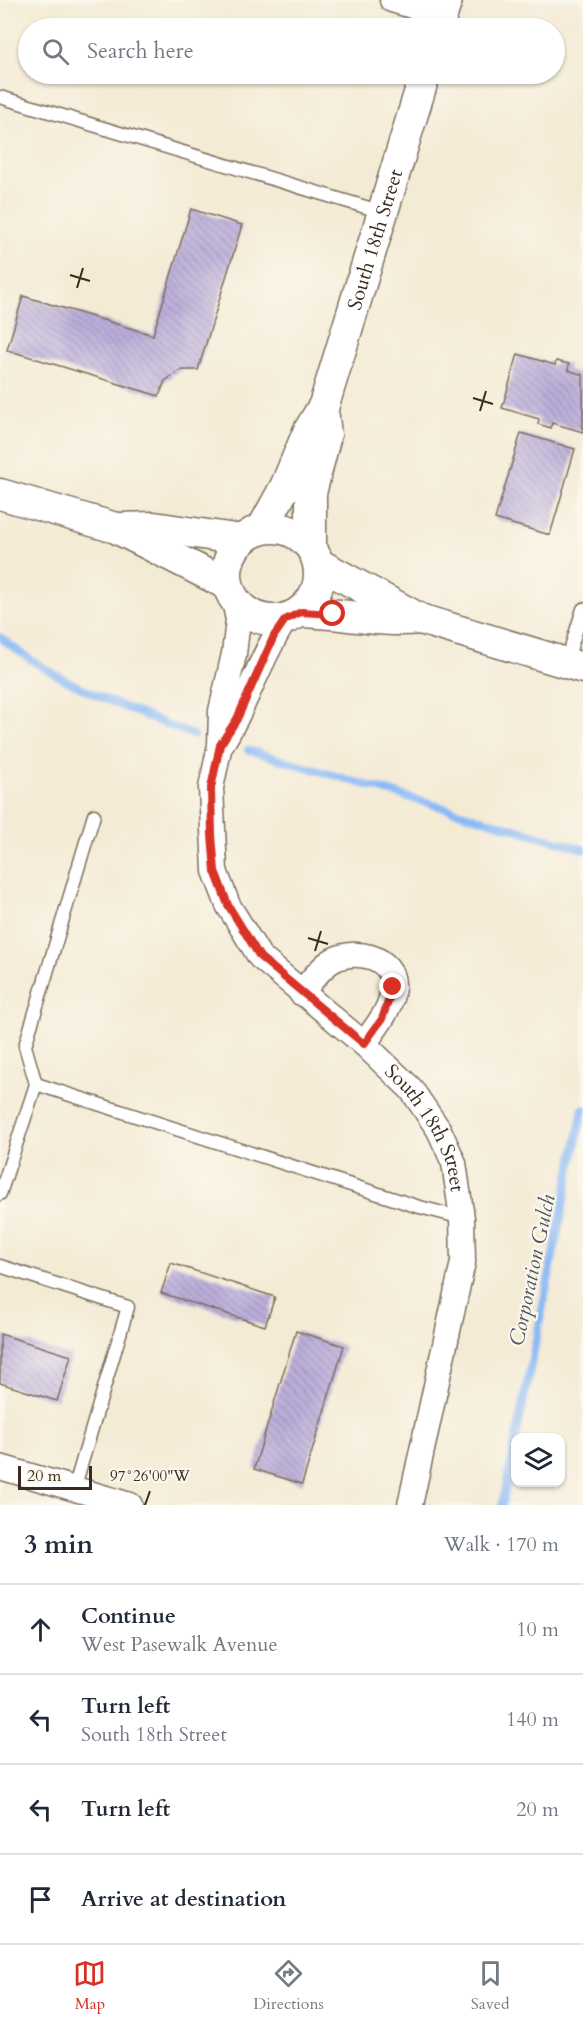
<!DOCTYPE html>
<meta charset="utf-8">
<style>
body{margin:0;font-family:Cardo,serif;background:#f2f2f3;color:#1f2937}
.controls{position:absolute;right:18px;bottom:18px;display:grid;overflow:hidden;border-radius:12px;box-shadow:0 2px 4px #0004}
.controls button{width:54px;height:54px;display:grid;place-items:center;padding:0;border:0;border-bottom:2px solid #e0e1e3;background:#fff;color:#1f2937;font:30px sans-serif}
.scale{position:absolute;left:18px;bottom:15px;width:74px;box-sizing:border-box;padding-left:6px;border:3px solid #3b2a1e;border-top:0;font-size:16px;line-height:21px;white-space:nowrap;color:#3b2a1e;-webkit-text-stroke:4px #fbf7ec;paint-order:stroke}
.stop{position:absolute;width:18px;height:18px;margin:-14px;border:4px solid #d93025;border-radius:50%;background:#fff}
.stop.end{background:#d93025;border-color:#fff;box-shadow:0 2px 6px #0008}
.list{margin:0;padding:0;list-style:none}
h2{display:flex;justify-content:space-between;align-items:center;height:78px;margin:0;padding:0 24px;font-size:26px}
h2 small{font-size:20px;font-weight:400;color:#747a83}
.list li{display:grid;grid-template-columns:39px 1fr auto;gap:18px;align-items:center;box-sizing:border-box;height:90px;padding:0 24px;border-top:2px solid #e0e1e3}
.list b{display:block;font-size:22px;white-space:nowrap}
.list p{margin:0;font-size:20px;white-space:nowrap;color:#747a83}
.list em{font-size:20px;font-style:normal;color:#747a83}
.icon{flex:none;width:33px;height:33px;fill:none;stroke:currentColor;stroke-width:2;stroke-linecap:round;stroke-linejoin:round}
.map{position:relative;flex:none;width:583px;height:1505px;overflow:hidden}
.search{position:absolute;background:#fff;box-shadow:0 2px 4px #0004;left:18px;right:18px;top:18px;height:66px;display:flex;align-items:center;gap:15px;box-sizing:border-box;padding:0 21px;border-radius:33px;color:#747a83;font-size:22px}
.sheet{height:438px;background:#fff}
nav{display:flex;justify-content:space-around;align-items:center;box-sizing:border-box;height:84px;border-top:2px solid #e0e1e3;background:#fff;font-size:16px;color:#747a83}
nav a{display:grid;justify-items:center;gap:3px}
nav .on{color:#d93025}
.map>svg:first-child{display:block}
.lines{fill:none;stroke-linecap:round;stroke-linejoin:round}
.stream{stroke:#8abaf6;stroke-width:8}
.building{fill:url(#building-back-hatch)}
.service-casing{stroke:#7c6e5e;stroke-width:15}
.minor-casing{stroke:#7c6e5e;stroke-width:27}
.tertiary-casing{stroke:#7c6e5e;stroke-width:33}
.service{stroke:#fff;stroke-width:12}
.minor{stroke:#fff;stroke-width:24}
.tertiary{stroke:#fff;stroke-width:30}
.route{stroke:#d93025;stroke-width:8}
.ticks{fill:none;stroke:#3b2a1e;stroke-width:2}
.labels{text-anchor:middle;stroke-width:4.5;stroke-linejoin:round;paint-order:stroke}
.street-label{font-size:20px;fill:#3b2a1e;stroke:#fbf7ec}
.water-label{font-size:21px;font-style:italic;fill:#53555f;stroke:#fbf7ec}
.ticks-label{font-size:15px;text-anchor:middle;fill:#3b2a1e;stroke:#fbf7ec;stroke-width:4.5;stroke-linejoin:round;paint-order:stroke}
</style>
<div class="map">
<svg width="583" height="1505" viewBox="0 0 583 1505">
<defs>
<pattern id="building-back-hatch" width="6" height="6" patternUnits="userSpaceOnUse" patternTransform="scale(1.5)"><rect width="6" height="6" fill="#bcafdb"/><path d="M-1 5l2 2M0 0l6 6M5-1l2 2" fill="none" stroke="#9a8fb1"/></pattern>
</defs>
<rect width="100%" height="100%" fill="#fbf7ec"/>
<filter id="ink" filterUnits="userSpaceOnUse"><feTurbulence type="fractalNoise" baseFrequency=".0167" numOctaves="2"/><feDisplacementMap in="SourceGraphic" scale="12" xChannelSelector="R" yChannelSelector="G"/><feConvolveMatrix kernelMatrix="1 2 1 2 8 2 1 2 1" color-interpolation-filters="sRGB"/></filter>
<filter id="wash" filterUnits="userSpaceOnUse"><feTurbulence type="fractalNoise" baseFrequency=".008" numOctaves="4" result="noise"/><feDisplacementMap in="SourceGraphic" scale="24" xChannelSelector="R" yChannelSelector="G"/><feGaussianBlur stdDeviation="1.35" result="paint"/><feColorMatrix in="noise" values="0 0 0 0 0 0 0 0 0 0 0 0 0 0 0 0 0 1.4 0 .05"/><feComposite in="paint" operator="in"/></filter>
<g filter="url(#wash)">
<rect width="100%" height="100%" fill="#f4ebd5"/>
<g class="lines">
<g class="stream">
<path d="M0 637C55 683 126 708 193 735"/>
<polyline points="248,750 583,849"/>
<polyline points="516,1438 583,1109"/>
<polyline points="502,1505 516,1439"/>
</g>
</g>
<g id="blocks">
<g class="building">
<polygon points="191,209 242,225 198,370 181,370 165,381 159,396 7,350 23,296 153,335"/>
<polygon points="518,354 555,365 556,361 569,364 568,370 583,375 583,432 552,423 551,428 538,424 539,419 502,408"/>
<polygon points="521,433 575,449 550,535 495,519"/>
<polygon points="171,1263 275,1297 265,1326 161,1293"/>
<polygon points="296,1331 344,1346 302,1484 254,1469"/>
<polygon points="0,1334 71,1356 57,1401 0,1383"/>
</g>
</g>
</g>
<g filter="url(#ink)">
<use href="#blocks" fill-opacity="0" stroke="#7c6e5e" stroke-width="1.5"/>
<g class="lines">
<defs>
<g id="service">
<polyline points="0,97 382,212"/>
<polyline points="566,663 583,609"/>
<polyline points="36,1084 416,1206 462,1218"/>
<polyline points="0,1194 36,1084 25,1046 94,815"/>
<polyline points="0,1266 128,1307 74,1489"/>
</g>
<g id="minor">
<polyline points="392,0 442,15"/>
<path id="s1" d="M234 600 238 620 234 654 221 711 220 745 211 788 215 871 228 905 260 957 364 1044 411 1089 439 1130 454 1163 462 1218 463 1262 410 1505"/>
<path d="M222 743C247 704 259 659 285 620"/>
<path d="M301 993C310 983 319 969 330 962 351 947 395 955 393 987 392 1009 376 1027 364 1044"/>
<polyline points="0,1467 130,1505"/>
</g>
<g id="tertiary">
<polyline points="438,28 447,0"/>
<polyline points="0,494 116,528 228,585"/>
<circle cx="273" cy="574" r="46"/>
<polyline points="119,528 154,527 242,540"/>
<path id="s2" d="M262 529 285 487 308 432 324 405 425 74"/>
<polyline points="311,547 311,493 326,435 324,417"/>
<polyline points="319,564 420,619 583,668"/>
<path d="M301 612C342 613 380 623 420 619"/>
</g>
</defs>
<use href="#service" class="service-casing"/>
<use href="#minor" class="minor-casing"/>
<use href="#tertiary" class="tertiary-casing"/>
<use href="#service" class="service"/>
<use href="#minor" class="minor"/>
<use href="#tertiary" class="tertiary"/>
</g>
</g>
<g class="lines" filter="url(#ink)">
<polyline class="route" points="333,614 301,612 285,620 274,636 237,719 220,745 211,788 212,835 215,871 228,905 260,957 364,1044 382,1019 393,987"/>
</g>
<path class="ticks" d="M70 275 90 281M77 288 83 268M473 398 493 404M480 411 486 391M308 938 328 944M315 951 321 931M145 1505 150 1491"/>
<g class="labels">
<g class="street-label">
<text dy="7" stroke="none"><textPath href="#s2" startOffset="312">South 18th Street</textPath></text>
<text dy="7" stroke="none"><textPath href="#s1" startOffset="614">South 18th Street</textPath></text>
</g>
<g class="water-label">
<text transform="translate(532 1270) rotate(-78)" y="7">Corporation Gulch</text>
</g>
</g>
<g class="ticks-label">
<text x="150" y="1481">97°26'00"W</text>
</g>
</svg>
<div class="controls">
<button><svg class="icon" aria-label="layers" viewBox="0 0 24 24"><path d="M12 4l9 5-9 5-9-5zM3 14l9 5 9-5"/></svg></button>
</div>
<div class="scale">20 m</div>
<div class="stop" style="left:333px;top:614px"></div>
<div class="stop end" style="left:393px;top:987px"></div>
<div class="search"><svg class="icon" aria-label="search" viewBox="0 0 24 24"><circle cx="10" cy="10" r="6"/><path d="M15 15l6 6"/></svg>Search here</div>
</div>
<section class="sheet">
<h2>3 min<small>Walk · 170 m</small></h2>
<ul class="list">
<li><svg class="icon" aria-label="ahead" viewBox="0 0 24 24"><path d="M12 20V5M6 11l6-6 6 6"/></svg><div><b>Continue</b><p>West Pasewalk Avenue</p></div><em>10 m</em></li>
<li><svg class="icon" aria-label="left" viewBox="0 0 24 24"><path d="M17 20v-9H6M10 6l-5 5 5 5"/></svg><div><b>Turn left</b><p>South 18th Street</p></div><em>140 m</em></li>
<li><svg class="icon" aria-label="left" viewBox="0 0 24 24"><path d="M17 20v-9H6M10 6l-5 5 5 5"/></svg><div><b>Turn left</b></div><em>20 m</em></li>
<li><svg class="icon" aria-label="arrive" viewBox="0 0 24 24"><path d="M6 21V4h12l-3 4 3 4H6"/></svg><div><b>Arrive at destination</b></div></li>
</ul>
</section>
<nav>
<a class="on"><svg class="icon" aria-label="map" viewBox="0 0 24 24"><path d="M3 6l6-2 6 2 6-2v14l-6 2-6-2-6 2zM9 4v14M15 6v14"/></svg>Map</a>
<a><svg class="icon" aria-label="directions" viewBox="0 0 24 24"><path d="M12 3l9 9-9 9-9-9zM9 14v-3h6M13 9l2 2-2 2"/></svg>Directions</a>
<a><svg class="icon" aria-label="saved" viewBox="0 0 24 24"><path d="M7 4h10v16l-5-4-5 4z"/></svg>Saved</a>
</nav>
